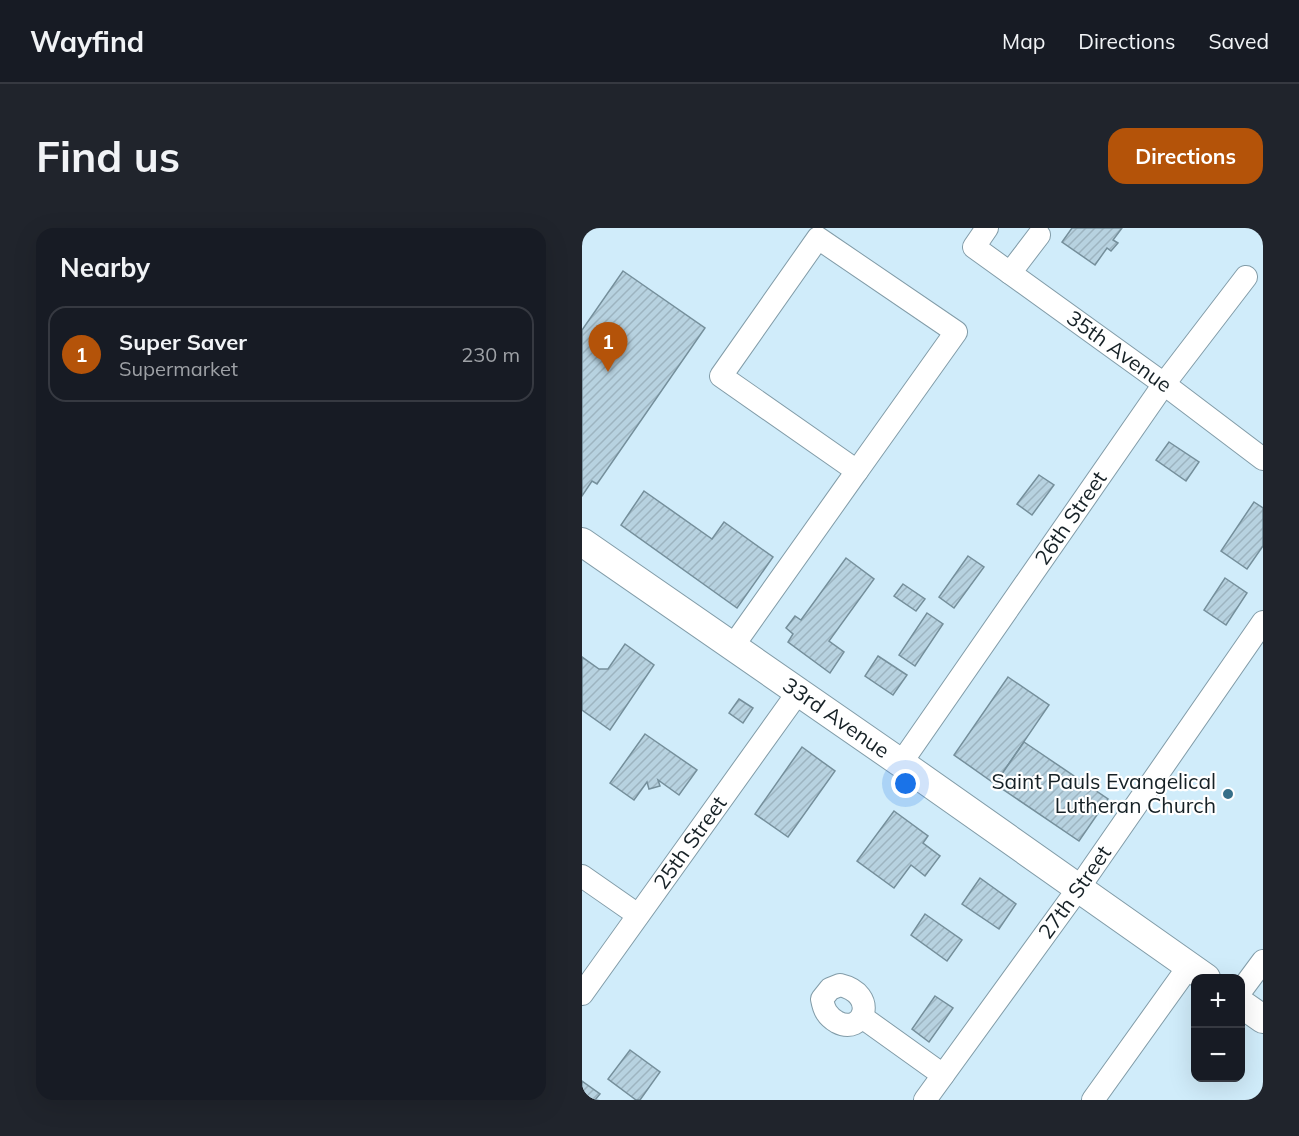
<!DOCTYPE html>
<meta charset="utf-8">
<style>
body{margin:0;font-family:Mulish,sans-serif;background:#20242c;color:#f1f3f6}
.controls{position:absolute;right:18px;bottom:18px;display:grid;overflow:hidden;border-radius:12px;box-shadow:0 6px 24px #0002}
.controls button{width:54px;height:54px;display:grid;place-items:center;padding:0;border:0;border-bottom:2px solid #363941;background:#171b24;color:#f1f3f6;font:30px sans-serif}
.you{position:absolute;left:324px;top:556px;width:21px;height:21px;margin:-15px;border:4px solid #fff;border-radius:50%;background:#1a73e8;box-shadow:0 0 0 9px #1a73e833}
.badge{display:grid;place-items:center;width:39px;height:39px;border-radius:50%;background:#b45309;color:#fff;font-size:20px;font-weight:700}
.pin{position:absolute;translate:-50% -50px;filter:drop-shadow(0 2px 3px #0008)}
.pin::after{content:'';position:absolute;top:32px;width:21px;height:18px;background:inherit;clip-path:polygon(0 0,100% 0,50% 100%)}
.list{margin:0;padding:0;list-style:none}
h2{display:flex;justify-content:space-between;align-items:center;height:78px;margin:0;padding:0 24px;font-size:26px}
h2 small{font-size:20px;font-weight:400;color:#9ea1a6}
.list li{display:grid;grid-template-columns:39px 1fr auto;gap:18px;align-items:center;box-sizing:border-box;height:96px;margin:0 12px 12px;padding:0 12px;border:2px solid #363941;border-radius:18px}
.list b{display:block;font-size:22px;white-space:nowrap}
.list p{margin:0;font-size:20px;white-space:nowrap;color:#9ea1a6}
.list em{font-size:20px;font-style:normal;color:#9ea1a6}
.map{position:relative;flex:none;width:681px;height:872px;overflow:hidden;border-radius:18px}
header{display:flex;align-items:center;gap:36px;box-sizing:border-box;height:84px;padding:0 30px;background:#171b24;border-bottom:2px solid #363941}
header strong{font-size:28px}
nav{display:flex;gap:33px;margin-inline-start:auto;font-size:21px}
.intro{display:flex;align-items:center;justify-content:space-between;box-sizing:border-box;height:144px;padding:0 36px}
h1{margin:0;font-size:42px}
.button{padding:15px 27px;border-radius:18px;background:#b45309;color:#fff;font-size:21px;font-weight:700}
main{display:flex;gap:36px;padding:0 36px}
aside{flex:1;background:#171b24;border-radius:18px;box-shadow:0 6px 24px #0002}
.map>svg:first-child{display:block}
.building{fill:url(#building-hatch);stroke:#758f9b;stroke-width:1.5}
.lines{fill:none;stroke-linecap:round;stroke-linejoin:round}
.minor-casing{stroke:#829ca8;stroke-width:24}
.major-casing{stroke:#829ca8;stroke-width:30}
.minor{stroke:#fff;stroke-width:22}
.major{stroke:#fff;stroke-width:28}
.poi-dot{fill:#366f89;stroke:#fff;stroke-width:2}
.labels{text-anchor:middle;stroke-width:4.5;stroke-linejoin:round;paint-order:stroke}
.street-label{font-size:21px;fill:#162126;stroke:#fff}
.poi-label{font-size:21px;fill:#162126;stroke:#fff;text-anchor:end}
</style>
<header>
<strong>Wayfind</strong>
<nav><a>Map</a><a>Directions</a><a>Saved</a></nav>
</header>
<div class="intro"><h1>Find us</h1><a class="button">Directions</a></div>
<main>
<aside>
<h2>Nearby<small></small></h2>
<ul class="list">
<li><span class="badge">1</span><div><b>Super Saver</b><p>Supermarket</p></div><em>230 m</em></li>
</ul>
</aside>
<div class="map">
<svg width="681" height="872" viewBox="0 0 681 872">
<defs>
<pattern id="building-hatch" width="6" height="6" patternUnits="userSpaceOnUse" patternTransform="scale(1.5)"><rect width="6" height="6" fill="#b7d2e0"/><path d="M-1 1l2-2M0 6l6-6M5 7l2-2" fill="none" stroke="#9db4c0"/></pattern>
</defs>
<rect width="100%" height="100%" fill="#d0ecfa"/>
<g class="building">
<polygon points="490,0 540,0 531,12 536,15 529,23 525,20 513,37 480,14"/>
<polygon points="41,43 123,100 15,256 10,253 0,268 0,102"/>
<polygon points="587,214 617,234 604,253 574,232"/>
<polygon points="457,247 472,257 450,287 435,276"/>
<polygon points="62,263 130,311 142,294 191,329 155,380 39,297"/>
<polygon points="672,274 681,280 681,318 665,341 639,323"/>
<polygon points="386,328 402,339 372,380 357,369"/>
<polygon points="264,330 292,351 247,413 262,424 248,445 206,414 211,406 204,400 213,388 219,392"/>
<polygon points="643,350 665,365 644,397 622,382"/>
<polygon points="321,356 343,371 334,383 312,368"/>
<polygon points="345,385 361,396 333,438 317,427"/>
<polygon points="43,416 72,437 28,502 0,482 0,429 17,441 26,441"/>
<polygon points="296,428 325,447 311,467 283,448"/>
<polygon points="426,449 467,477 413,556 372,527"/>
<polygon points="157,471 171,480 161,495 147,485"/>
<polygon points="63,506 115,542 97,567 76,552 78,558 67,561 65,554 52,572 28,555"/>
<polygon points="442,514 526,571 497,613 413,556"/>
<polygon points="220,519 253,543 206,609 173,586"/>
<polygon points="312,583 346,608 341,615 358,628 343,648 329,637 312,660 275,633"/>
<polygon points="398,650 434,676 417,701 380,676"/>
<polygon points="343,686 380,712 365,733 329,707"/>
<polygon points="353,768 371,780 347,814 330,801"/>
<polygon points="48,822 78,844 58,872 54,872 26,851"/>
<polygon points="0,853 18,866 13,872 0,872"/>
</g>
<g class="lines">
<defs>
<g id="minor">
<path id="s1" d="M405 0 392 19 582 156 681 231"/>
<polygon points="236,10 374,104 275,243 139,148"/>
<polyline points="428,45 457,7"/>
<polyline points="151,418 275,243"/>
<path id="s2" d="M319 535 582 156 664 49"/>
<polyline points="0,648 56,687"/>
<path d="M258 757C297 766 282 808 255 794 245 788 242 782 240 771L248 761Z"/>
<polyline points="658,764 681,733"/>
<path id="s3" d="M0 766 217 463"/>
<polyline points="280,789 361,847"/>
<path id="s4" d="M343 872 496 661 681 394"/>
<polyline points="511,872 607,738"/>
</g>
<g id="major">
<path id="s5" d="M0 314 319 535 624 750"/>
<polyline points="658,775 681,791"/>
</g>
</defs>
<use href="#minor" class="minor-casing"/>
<use href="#major" class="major-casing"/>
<use href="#minor" class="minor"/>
<use href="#major" class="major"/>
</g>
<circle class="poi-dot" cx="646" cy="566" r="6"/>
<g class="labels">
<g class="street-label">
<text dy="7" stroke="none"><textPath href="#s1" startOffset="202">35th Avenue</textPath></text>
<text dy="7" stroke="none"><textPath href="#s2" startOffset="298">26th Street</textPath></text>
<text dy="7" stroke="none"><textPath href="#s5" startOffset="309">33rd Avenue</textPath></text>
<text dy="7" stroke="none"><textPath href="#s3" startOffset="186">25th Street</textPath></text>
<text dy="7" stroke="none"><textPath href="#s4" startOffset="256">27th Street</textPath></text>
</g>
<g class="poi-label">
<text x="634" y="561">Saint Pauls Evangelical<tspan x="634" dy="24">Lutheran Church</tspan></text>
</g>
</g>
</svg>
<div class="controls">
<button>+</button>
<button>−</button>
</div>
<div class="you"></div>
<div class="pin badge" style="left:26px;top:144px">1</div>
</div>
</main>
